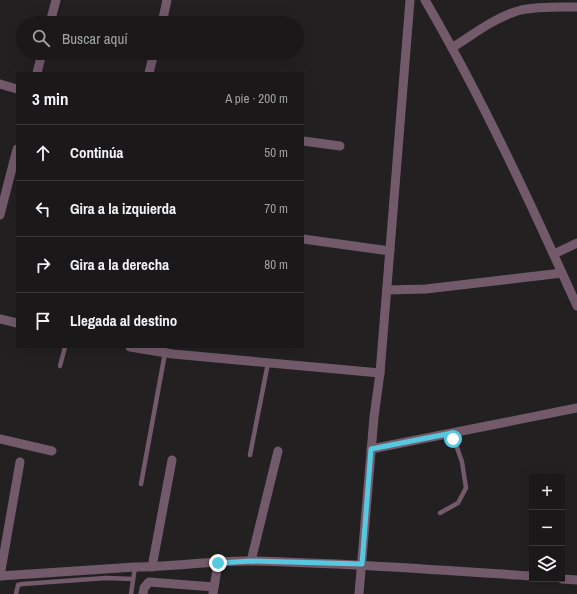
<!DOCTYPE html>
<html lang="es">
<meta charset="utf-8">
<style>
body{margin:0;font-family:"Archivo Narrow",sans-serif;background:#272526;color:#f1f3f6}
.controls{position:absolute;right:12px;bottom:12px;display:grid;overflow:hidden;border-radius:0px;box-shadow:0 4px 16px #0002}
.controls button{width:36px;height:36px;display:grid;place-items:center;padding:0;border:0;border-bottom:1px solid #383738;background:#1a1819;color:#f1f3f6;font:20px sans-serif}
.stop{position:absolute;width:12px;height:12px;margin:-9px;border:3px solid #56c9e1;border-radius:50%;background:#fff}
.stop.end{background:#56c9e1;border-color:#fff;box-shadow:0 1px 4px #0008}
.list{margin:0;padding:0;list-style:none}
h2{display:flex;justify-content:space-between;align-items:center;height:52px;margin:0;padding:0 16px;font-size:17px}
h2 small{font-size:13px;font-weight:400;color:#9fa0a2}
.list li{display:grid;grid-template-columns:26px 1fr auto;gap:12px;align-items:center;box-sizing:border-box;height:56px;padding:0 16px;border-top:1px solid #383738}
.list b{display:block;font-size:15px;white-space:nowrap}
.list em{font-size:13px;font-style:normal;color:#9fa0a2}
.icon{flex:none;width:22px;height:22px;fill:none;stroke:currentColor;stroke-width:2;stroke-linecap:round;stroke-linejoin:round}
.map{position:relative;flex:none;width:577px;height:594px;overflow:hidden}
.search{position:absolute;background:#1a1819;box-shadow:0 4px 16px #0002;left:16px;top:16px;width:288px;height:44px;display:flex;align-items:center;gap:10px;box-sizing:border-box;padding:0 14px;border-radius:22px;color:#9fa0a2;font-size:15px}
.panel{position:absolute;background:#1a1819;box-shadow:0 4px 16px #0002;left:16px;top:72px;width:288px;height:276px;border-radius:0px}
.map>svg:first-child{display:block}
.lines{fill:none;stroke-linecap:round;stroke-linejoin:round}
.service{stroke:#735a6b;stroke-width:4.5}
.minor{stroke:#735a6b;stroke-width:9}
.route{stroke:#56c9e1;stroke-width:5}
</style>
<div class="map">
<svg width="577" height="594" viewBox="0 0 577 594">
<rect width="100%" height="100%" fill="#232021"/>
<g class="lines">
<g class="service">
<polyline points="60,366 65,347"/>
<polyline points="250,455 268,363"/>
<polyline points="141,484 165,353"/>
<polyline points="440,513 458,503 466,488 462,462 452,433"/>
<polyline points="16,594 18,585 22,584 106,578 133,579"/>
<polyline points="131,594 135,567"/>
</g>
<g class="minor">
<path d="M425 0C482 98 530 202 577 306"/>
<polyline points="50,23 56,0"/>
<polyline points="162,23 167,0"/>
<path d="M453 47C474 34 497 16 521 10 539 6 559 7 577 7"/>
<polyline points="37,73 42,53"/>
<polyline points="149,73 154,53"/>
<polyline points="0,84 17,89"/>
<polyline points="303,141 340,146"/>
<polyline points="0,215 17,149"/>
<polyline points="303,239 390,251"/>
<polyline points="554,254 577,243"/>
<polyline points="387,290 426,289 562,273"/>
<polyline points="0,319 17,323"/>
<polyline points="130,347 173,354 380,373"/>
<polyline points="0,439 52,451"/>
<polyline points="371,449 577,408"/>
<polyline points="251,561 278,451"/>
<polyline points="152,567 172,460"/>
<path d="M0 576 135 567C174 567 214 560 253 561 346 563 439 570 532 576"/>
<polyline points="0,576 20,462"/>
<polyline points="562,579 577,580"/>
<polyline points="143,594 144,588 149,582 214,587"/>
<polyline points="213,594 218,563"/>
<polyline points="359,594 374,417 380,373 410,0"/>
</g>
</g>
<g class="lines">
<polyline class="route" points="218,563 251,561 362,564 371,449 452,433 453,439"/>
</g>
</svg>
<div class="controls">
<button>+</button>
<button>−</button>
<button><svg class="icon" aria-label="layers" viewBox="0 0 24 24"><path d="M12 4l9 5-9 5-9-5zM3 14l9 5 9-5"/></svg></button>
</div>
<div class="stop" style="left:453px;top:439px"></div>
<div class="stop end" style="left:218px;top:563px"></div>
<div class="search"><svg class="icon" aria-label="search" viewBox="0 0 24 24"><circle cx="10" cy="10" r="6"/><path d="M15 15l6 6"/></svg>Buscar aquí</div>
<section class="panel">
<h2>3 min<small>A pie · 200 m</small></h2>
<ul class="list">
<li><svg class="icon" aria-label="ahead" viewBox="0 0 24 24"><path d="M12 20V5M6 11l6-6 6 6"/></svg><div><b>Continúa</b></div><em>50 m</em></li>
<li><svg class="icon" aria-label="left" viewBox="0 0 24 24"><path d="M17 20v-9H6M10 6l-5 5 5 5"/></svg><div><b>Gira a la izquierda</b></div><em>70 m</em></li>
<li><svg class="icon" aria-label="right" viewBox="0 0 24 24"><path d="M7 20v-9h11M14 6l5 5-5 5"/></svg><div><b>Gira a la derecha</b></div><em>80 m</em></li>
<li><svg class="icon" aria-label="arrive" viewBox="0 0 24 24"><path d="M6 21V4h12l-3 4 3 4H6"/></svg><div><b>Llegada al destino</b></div></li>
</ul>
</section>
</div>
